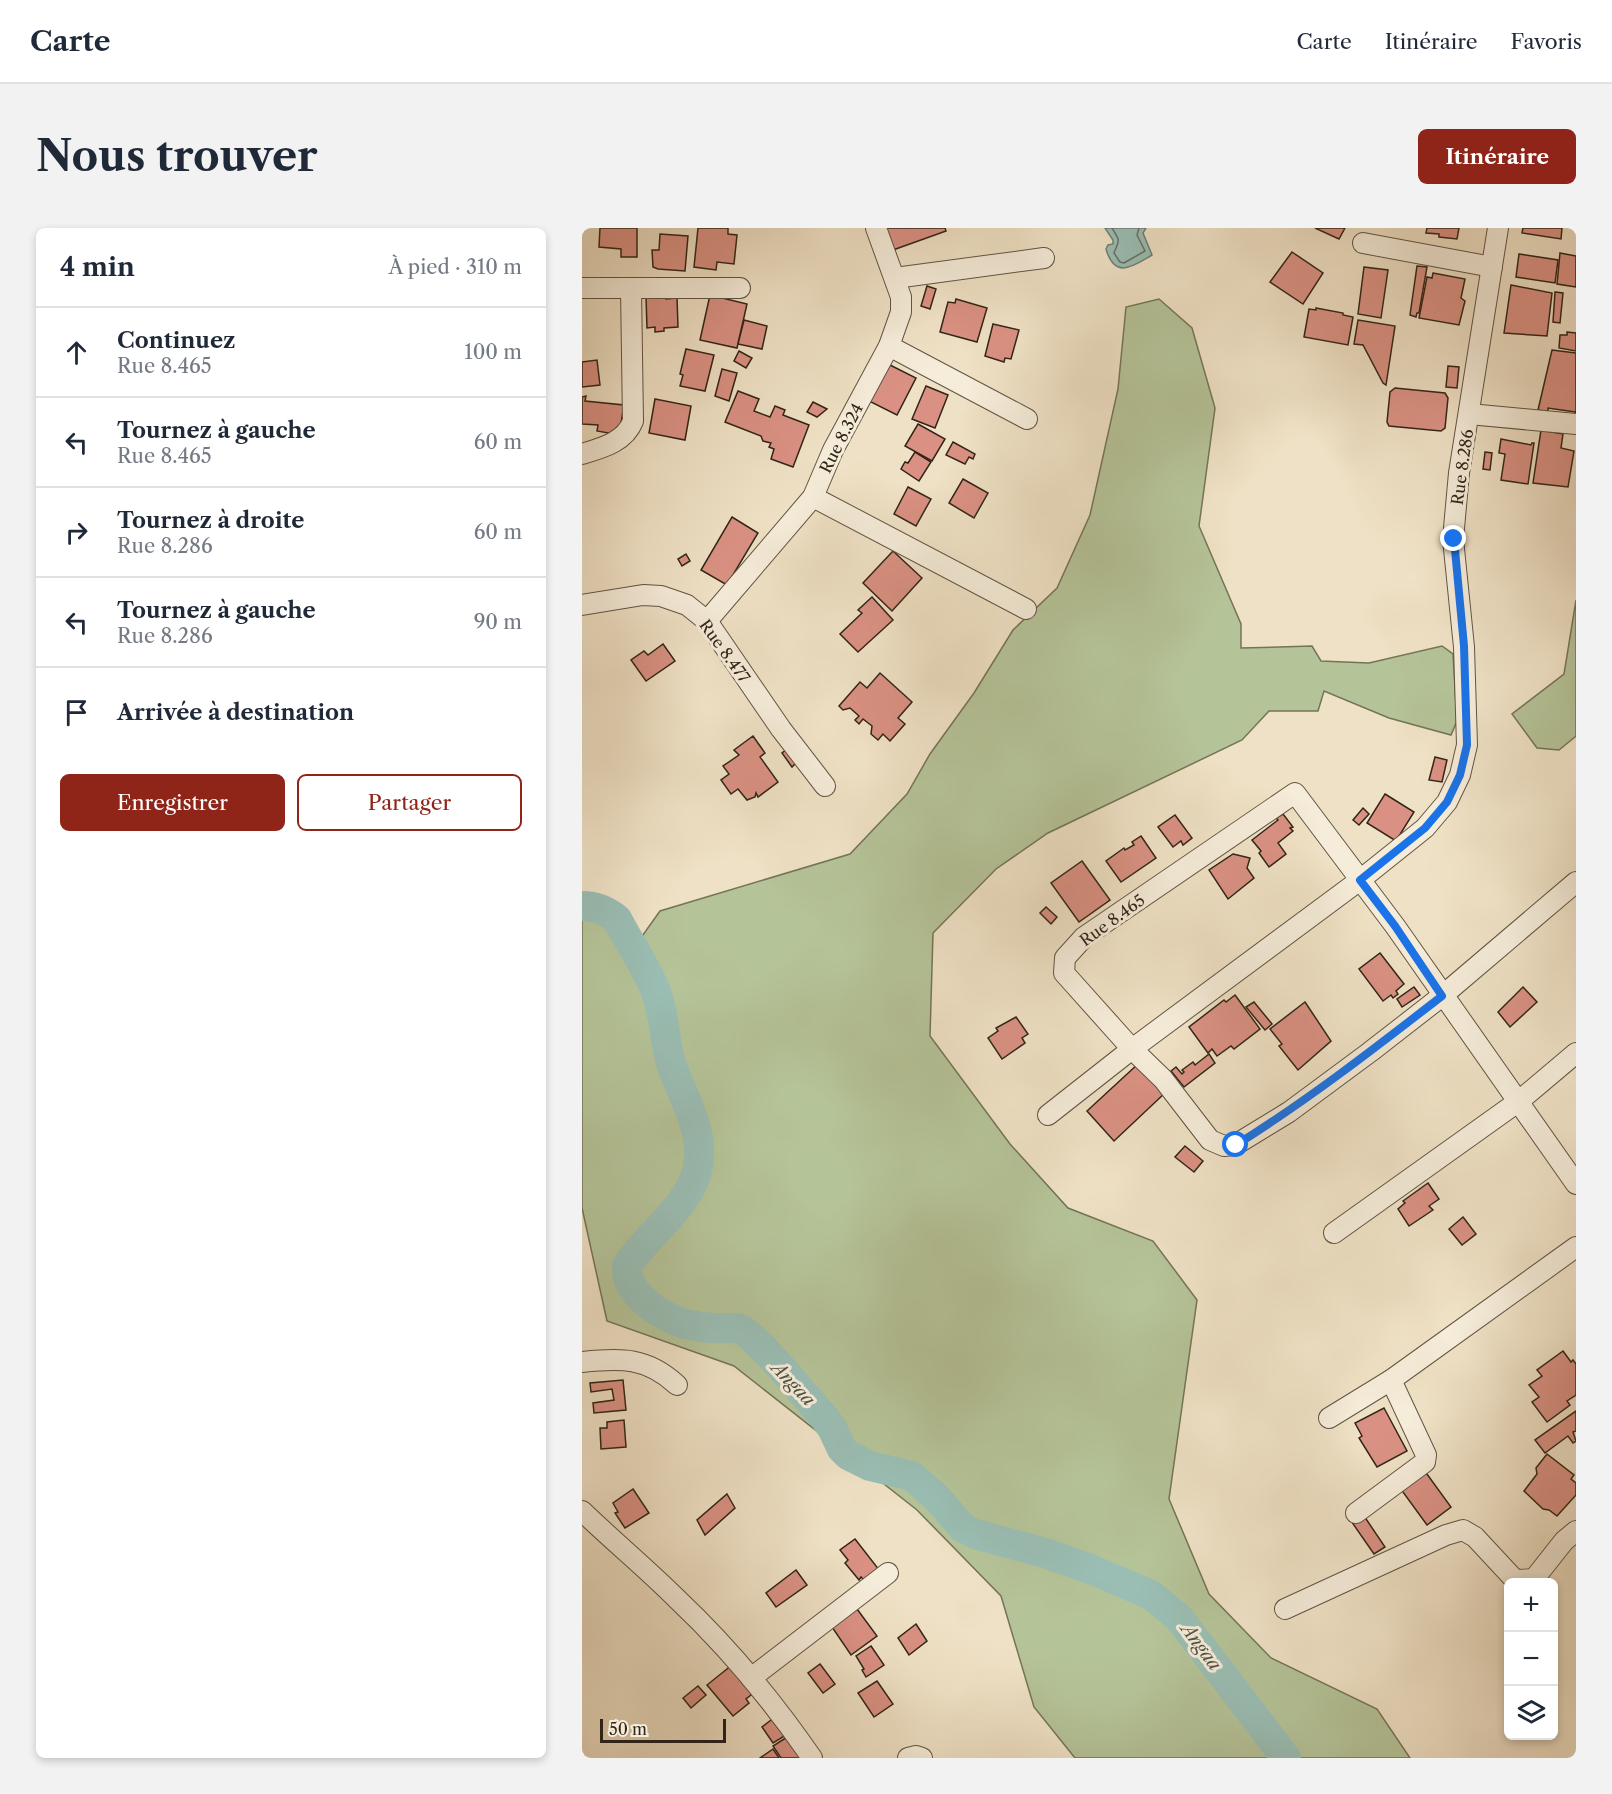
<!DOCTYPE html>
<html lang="fr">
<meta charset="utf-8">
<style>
body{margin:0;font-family:"Libre Caslon Text",serif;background:#f2f2f3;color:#1f2937}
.controls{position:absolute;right:18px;bottom:18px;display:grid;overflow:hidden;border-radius:9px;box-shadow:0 3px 9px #0003}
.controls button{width:54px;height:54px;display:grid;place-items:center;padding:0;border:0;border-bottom:2px solid #e0e1e3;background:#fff;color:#1f2937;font:30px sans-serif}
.scale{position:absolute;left:18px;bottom:15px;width:126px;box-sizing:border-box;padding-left:6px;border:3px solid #322518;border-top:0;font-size:16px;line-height:21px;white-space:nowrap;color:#322518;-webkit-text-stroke:4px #f5ecd9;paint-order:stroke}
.stop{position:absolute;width:18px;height:18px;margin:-14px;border:4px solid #1a73e8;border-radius:50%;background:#fff}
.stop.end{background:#1a73e8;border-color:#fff;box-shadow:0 2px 6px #0008}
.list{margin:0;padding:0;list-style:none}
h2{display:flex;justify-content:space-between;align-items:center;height:78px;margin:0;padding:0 24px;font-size:26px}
h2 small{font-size:20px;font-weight:400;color:#747a83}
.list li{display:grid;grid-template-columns:39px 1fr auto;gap:18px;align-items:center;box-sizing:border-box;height:90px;padding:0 24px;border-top:2px solid #e0e1e3}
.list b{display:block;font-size:22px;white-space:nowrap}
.list p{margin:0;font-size:20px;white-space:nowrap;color:#747a83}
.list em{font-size:20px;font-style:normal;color:#747a83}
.actions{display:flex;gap:12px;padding:18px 24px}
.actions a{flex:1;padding:14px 0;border:2px solid #8f2418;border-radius:9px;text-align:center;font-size:21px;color:#8f2418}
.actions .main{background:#8f2418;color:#fff}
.icon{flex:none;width:33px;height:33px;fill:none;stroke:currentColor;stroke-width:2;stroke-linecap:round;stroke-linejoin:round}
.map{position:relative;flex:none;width:994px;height:1530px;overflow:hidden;border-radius:9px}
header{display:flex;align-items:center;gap:36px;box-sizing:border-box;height:84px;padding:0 30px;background:#fff;border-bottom:2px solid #e0e1e3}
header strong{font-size:28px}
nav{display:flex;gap:33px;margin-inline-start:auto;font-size:21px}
.intro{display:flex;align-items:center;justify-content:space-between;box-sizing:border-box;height:144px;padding:0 36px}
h1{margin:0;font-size:42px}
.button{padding:15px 27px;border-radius:9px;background:#8f2418;color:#fff;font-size:21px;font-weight:700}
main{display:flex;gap:36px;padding:0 36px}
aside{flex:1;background:#fff;border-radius:9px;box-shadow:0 3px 9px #0003}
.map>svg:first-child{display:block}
.green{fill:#b5c398;stroke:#747458;stroke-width:1.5}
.water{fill:#9abeb4;stroke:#708176;stroke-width:1.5}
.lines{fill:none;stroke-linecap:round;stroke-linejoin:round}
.shore{stroke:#667266;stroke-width:1.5}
.river{stroke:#9abeb4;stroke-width:30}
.building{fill:#da9183;stroke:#322518;stroke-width:1.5}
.minor-casing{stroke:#615443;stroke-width:22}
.minor{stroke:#f5ecd9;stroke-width:20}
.route{stroke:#1a73e8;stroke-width:8}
.labels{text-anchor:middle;stroke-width:6;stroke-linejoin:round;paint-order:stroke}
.street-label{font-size:16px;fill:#322518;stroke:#f5ecd9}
.water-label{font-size:18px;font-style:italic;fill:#515347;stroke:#f5ecd9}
</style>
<header>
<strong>Carte</strong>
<nav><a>Carte</a><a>Itinéraire</a><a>Favoris</a></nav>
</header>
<div class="intro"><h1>Nous trouver</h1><a class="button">Itinéraire</a></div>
<main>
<aside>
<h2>4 min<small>À pied · 310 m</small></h2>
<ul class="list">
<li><svg class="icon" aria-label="ahead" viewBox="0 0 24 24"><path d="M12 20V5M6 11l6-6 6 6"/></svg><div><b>Continuez</b><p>Rue 8.465</p></div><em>100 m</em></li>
<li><svg class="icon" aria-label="left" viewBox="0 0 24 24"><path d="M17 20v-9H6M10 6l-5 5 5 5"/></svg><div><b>Tournez à gauche</b><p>Rue 8.465</p></div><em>60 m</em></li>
<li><svg class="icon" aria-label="right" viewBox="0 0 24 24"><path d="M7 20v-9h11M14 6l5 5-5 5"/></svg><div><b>Tournez à droite</b><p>Rue 8.286</p></div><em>60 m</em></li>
<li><svg class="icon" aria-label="left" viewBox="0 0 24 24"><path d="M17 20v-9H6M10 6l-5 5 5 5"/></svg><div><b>Tournez à gauche</b><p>Rue 8.286</p></div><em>90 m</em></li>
<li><svg class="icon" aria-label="arrive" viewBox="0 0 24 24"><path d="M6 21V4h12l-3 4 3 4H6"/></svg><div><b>Arrivée à destination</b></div></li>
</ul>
<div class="actions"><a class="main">Enregistrer</a><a>Partager</a></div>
</aside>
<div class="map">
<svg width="994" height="1530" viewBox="0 0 994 1530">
<rect width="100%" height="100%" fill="#efe1c5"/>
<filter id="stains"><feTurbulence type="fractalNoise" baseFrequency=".00333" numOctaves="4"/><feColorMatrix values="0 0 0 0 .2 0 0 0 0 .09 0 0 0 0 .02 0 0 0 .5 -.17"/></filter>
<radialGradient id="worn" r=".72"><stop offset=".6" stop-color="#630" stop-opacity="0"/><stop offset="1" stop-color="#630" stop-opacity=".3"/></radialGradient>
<g class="green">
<path d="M577 71 610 100 633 180 617 298 659 396V420L730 418 739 433 787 435 860 418 871 426 875 493 869 507 807 490 742 463 736 483H687L660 512 466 605 414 641 351 705 348 808 428 916 486 980 571 1013 615 1072 587 1271 627 1366 689 1430 795 1481 828 1530H493L452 1479 419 1368 335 1282 152 1138 25 1093 0 980V678C36 679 35 695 51 721L78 683 268 626 325 566 348 526 392 465 431 402 475 360 508 287 536 161 544 79Z"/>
<polygon points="994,372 994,508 977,522 955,520 930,486 982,446"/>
</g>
<path class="water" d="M523 0H564L561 5 570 27C551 38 533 52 524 21L526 17 531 16V12Z"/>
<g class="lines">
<path class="shore" d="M530 0C539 14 537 12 532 25L538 34 542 35 563 23 555 7 557 0"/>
<path class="river" d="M0 678C14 678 24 682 35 691 47 714 62 736 72 759 82 781 82 811 89 835 101 872 129 911 112 952 98 986 64 1008 45 1038 43 1064 73 1084 95 1093 105 1098 120 1099 131 1100 139 1101 150 1098 158 1101 176 1109 225 1171 241 1188L250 1200 260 1221 266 1227 288 1238 330 1248 356 1271 380 1299 393 1306 463 1325 511 1342 569 1367 597 1390 704 1530"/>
</g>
<g class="building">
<polygon points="18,0 55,0 55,29 39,29 39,21 17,19"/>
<polygon points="116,0 146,0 146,6 155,7 152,36 135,34 134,42 112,39"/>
<polygon points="303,0 363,0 364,3 311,22"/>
<polygon points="733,0 763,0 757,11"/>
<polygon points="845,0 877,0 875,11 857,9 857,6 844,5"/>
<polygon points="941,0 980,0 979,11 940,5"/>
<polygon points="78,6 106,8 103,43 76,41 71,39 70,22 77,22"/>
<polygon points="710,24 741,45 721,76 688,54"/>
<polygon points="978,25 994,28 994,59 975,56"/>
<polygon points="937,26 976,32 973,55 934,49"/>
<polygon points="835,38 845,39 837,85 835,85 834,89 828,87"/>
<polygon points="782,39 806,42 799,90 776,86"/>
<polygon points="851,45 883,51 879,70 883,73 877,97 837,90 845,49 850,50"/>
<polygon points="929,57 970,65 965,108 922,105"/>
<polygon points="345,58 354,61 348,81 339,78"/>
<polygon points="973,64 981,65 978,95 971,94"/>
<polygon points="128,67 165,76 155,120 118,112"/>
<polygon points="84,68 84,71 95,70 96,99 82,100 82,103 73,104 73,99 65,100 64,69"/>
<polygon points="374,71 405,80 395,114 358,104 366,74 373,75"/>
<polygon points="734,80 761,85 761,87 771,89 766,117 722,109 727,81 734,82"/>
<polygon points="162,92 185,98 180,121 156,116"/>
<polygon points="776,92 813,98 804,157 801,155 781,117 772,116"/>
<polygon points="411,96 437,102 429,131 423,130 422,134 403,128"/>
<polygon points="985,104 994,105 994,123 977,120 978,107 985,107"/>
<polygon points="104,121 132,127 123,163 98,158 101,147 98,146"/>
<polygon points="970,122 994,125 994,188 993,184 966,180 966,184 956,182"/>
<polygon points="157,123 170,130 164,140 152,133"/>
<polygon points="15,132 18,157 0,159 0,134"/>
<polygon points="306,136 334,150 315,187 287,173"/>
<polygon points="866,138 877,139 875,160 864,159"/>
<polygon points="140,141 155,145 147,173 133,168"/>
<polygon points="344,158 366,167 353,200 330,191"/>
<polygon points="813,160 863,165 866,170 863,200 859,203 807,198 805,194 808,164"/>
<polygon points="156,163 177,171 172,183 188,189 193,178 203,182 201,187 227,197 211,239 189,231 192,221 187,219 189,215 181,213 179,208 143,194"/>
<polygon points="4,168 3,173 42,177 37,207 15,203 16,197 0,196 0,169"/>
<polygon points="73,171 109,178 103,212 67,205"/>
<polygon points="231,174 245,181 235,189 225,184"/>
<polygon points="336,196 363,211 350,233 323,218"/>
<polygon points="959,202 981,206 979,220 992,223 986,259 951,255"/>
<polygon points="919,211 949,217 950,215 952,215 946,256 919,252 923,226 917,225"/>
<polygon points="371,214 393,226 391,231 387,229 383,236 364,227"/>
<polygon points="333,224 349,234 337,253 319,241 323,234 326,235"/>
<polygon points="903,224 910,225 908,242 901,241"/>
<polygon points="381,251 406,265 392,290 367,275"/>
<polygon points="326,259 349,271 334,298 312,286"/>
<polygon points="150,289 176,305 145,357 119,342"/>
<polygon points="311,323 340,350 310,383 281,355"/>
<polygon points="104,326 108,333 100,338 96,331"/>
<polygon points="290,369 311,392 276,424 258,406 280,385 276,382"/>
<polygon points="81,416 93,433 64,453 49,432 62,423 66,427"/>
<polygon points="298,445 330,474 316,490 323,496 308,513 301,506 296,512 289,506 290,498 281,491 277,496 273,492 277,488 268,480 261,482 257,478 278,454 285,460"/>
<polygon points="171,508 183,525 178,529 196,554 176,569 174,565 173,569 165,572 156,561 149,566 139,552 147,546 141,538 157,527 152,522"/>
<polygon points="205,521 214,535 210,539 200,525"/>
<polygon points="853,529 865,532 860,554 847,552"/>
<polygon points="803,566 832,584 814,613 785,595"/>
<polygon points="781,580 787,586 777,597 771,592"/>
<polygon points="701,586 711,599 708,600 711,603 696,615 704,626 687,639 677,625 679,623 670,612 696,592 694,590"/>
<polygon points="593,587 610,610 601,617 599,613 591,619 576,599"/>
<polygon points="559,608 574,630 539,654 524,633 542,620 543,622 552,617 550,614"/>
<polygon points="651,626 668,630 665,640 672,650 646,671 627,642"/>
<polygon points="500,633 528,672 497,694 469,655"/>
<polygon points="464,679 475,689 469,696 458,685"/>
<polygon points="798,725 822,756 814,763 816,766 811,770 809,767 801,773 777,741"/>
<polygon points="832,759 838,767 820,779 815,771"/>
<polygon points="941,759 955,774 928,799 916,784"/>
<polygon points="653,767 678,801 652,821 649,818 635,828 630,821 626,825 607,799 642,772 644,774"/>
<polygon points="672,774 690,796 683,802 664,779"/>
<polygon points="723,774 749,813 716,842 697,818 700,816 688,801"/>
<polygon points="434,789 446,806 440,810 443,815 420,831 406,810 416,803 414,800"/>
<polygon points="627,826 633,835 602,859 589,843 594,839 600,846 602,844 600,842 611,834 613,837"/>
<polygon points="557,835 584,864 532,913 505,883"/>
<polygon points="603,918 621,933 612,944 593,929"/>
<polygon points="846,955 857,971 847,978 851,982 827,998 816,981 823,975 821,973"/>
<polygon points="881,989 894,1006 880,1017 867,1001"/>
<polygon points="981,1123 989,1134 991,1132 994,1136 994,1167 985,1173 988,1177 965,1194 950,1174 957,1169 947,1157 960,1148 955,1142"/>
<polygon points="41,1152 44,1182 12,1185 11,1175 32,1172 30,1161 9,1164 8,1155"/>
<polygon points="802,1180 825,1223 795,1239 777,1210 780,1208 773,1195"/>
<polygon points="994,1183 994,1203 991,1204 994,1213 991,1215 986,1208 963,1225 953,1212"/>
<polygon points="42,1192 44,1219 19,1221 18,1200 25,1200 25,1194"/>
<polygon points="965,1226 992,1247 989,1251 994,1255 994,1267 975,1288 967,1282 961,1281 942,1263 955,1246 954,1240"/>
<polygon points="842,1242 869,1279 845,1297 818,1260"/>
<polygon points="51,1261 67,1285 43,1300 33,1285 36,1284 31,1275"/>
<polygon points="145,1266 153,1280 123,1307 115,1292"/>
<polygon points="778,1282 803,1319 792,1326 767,1290"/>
<polygon points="273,1311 298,1343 284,1354 279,1349 277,1352 263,1335 266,1332 258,1322"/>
<polygon points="214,1342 225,1357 194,1379 184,1365"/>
<polygon points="275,1381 295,1408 269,1427 250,1399"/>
<polygon points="334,1396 345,1413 327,1427 316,1410"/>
<polygon points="289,1418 302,1437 284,1449 280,1442 282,1441 274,1428"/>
<polygon points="238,1436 253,1456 241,1465 226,1445"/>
<polygon points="150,1437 173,1464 164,1471 167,1475 151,1488 125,1457"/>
<polygon points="295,1453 311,1476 292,1489 276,1465"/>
<polygon points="116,1458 124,1467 109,1480 101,1470"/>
<polygon points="197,1486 209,1504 191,1515 180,1499"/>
<polygon points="210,1506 219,1530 199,1530 191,1518"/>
<polygon points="191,1521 197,1530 178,1530"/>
</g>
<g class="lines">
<defs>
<g id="minor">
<polyline points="781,15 910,39"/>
<polyline points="313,50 462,30"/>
<polyline points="0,60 158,60"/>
<polyline points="307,118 445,191"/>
<polyline points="887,186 994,196"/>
<path d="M0 226C20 220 43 214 51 193L49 61"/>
<polyline points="231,269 444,381"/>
<polyline points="0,377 61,367 79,368 105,377 125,393 199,501 243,558"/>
<polyline points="125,393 231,269 251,222 307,118 319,84 319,69 294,0"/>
<polyline points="994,654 860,768 788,824 707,884 653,917 642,918 628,912 581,851 550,821 482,745 483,730 502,709 713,565 813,698 994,956"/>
<polyline points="466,887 550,821 778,652 843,600 865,574 878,547 885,517 882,419 871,311 877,245 916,0"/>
<polyline points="752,1005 937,873 994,825"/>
<path d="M0 1134C39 1130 65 1129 95 1157"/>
<polyline points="747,1190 809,1152 994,1019"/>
<path d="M0 1283C31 1313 64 1340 94 1370 145 1418 190 1472 230 1530"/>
<polyline points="774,1285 843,1234 844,1227 809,1152"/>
<polyline points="703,1381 864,1307 881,1302 893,1309 933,1352 952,1351 982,1313 994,1303"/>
<polyline points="169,1450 306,1345"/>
<polyline points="326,1530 334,1528 340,1530"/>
</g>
</defs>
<use href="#minor" class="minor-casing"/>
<use href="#minor" class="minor"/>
</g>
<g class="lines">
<path class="route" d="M654 917C726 872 793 820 860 768L813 698 778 652 843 600 865 574 878 547 885 517 882 418 872 311"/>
</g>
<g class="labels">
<g class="street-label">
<text transform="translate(259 210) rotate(-63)" y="6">Rue 8.324</text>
<text transform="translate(880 239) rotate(-82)" y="6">Rue 8.286</text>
<text transform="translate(143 423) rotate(54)" y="6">Rue 8.477</text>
<text transform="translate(530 692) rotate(-36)" y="6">Rue 8.465</text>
</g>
<g class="water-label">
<text transform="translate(211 1156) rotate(46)" y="6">Angaa</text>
<text transform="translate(619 1419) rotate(53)" y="6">Angaa</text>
</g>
</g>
<rect width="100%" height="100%" filter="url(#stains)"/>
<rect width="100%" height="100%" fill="url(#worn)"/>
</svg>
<div class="controls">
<button>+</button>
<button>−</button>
<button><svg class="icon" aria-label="layers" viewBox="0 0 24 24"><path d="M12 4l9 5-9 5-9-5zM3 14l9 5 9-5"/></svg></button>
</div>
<div class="scale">50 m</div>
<div class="stop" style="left:654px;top:917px"></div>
<div class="stop end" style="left:872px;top:311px"></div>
</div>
</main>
